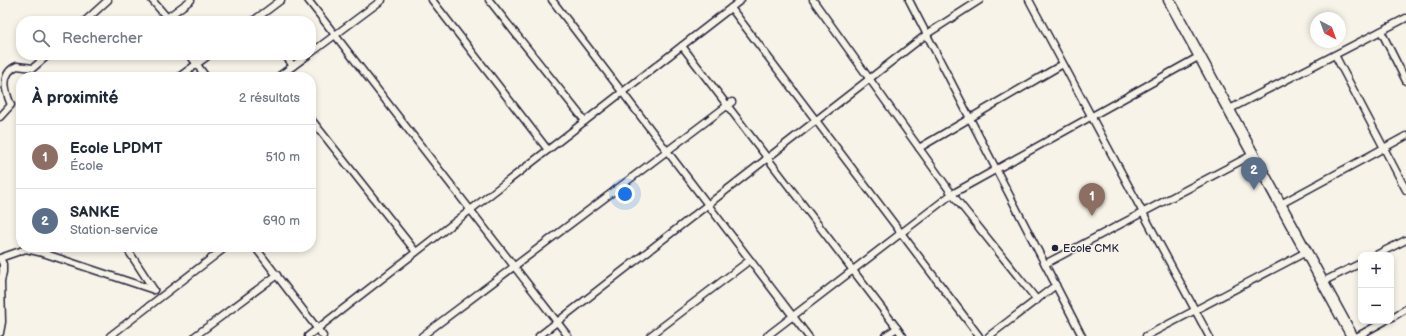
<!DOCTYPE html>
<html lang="fr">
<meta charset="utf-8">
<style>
body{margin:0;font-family:"Balsamiq Sans",sans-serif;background:#f6f6f7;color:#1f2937}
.controls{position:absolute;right:12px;bottom:12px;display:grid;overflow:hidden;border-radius:8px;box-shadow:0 2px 6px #0003}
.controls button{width:36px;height:36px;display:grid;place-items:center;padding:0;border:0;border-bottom:1px solid #e0e1e3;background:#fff;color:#1f2937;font:20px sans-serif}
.compass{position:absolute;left:1310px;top:12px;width:36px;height:36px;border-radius:50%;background:#fff;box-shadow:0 2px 6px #0003;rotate:139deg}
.you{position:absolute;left:625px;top:194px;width:14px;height:14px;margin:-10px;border:3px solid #fff;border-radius:50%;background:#1a73e8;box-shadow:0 0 0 6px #1a73e833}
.badge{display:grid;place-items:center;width:26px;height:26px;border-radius:50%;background:#22223b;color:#fff;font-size:13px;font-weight:700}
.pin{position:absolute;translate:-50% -33px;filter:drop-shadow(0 1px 2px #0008)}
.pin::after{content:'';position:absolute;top:21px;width:14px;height:12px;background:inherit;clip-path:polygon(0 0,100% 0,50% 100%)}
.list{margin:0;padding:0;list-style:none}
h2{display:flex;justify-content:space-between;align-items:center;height:52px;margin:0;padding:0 16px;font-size:17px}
h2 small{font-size:13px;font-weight:400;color:#747a83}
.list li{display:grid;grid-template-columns:26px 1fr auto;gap:12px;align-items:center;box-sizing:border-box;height:64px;padding:0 16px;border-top:1px solid #e0e1e3}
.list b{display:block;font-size:15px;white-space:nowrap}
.list p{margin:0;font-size:13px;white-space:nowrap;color:#747a83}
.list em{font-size:13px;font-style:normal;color:#747a83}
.icon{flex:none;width:22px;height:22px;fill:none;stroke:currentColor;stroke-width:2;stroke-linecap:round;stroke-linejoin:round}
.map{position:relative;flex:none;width:1406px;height:336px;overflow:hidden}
.search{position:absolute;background:#fff;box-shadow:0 2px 6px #0003;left:16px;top:16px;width:300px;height:44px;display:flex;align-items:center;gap:10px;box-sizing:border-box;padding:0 14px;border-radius:16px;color:#747a83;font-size:15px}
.panel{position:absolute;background:#fff;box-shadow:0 2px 6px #0003;left:16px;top:72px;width:300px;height:180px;border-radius:16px}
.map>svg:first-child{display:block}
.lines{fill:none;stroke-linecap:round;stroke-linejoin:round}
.street-casing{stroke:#22223b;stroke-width:9}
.primary-casing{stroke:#22223b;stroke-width:13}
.street{stroke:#f7f3e8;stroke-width:6}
.primary{stroke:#f7f3e8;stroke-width:10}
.poi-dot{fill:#22223b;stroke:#f7f3e8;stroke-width:1.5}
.labels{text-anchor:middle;stroke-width:3;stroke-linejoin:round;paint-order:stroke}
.poi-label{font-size:11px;fill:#22223b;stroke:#f7f3e8;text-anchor:start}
</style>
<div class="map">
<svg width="1406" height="336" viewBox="0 0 1406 336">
<rect width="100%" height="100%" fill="#f7f3e8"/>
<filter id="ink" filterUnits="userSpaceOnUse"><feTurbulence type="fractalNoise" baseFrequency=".025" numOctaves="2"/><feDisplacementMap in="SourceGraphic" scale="8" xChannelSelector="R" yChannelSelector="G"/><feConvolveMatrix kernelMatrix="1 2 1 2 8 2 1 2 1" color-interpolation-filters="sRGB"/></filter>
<g filter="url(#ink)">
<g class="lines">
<defs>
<g id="street">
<polyline points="152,0 170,21"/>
<polyline points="308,0 568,336"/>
<polyline points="432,0 548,150"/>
<polyline points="489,0 585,121"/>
<polyline points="552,0 808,336"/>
<polyline points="813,0 952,194 1037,300"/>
<polyline points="909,0 1082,336"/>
<polyline points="1029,0 1209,336"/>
<polyline points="731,8 979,336"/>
<polyline points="168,17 191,0"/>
<polyline points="85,21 108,0"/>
<polyline points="253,21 281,0"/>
<polyline points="1381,31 1406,81"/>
<polyline points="682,46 903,336"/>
<polyline points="311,53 382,0"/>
<polyline points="190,55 206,77"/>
<polyline points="285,55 293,66"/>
<polyline points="1335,55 1406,190"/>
<polyline points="179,77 209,55"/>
<polyline points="278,77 308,55"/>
<polyline points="1228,110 1406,18"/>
<path d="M0 117 11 105C5 91 0 73 17 66L33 68 48 55"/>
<polyline points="311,119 416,252"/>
<polyline points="919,148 1063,64"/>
<polyline points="1279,205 1406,136"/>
<polyline points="126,247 154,290"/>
<polyline points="255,247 323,336"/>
<polyline points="43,253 50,247"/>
<polyline points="1376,255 1406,240"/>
<polyline points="1045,264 1252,155"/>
<polyline points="1322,282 1361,263"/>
<polyline points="1391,318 1406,309"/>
<polyline points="0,333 2,322 1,281 3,272 3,264 0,258 26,249 43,253 154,290"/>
<polyline points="110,336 226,247"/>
<polyline points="195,336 277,275"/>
<polyline points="308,336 741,0"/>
<polyline points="422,336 732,102"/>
<polyline points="539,336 927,34 980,0"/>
<polyline points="650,336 750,260"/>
<polyline points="767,336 952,194 1200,56"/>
<polyline points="885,336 897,328"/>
<polyline points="989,336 1056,285"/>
<polyline points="1146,336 1306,252"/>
<polyline points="1358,336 1385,321"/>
</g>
<polyline id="primary" points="1169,0 1352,336"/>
</defs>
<use href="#street" class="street-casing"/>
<use href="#primary" class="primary-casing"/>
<use href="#street" class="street"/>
<use href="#primary" class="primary"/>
</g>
</g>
<circle class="poi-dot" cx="1055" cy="248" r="4"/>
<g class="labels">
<g class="poi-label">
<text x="1063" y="252">Ecole CMK</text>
</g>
</g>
</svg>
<div class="controls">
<button>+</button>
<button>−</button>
</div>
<svg class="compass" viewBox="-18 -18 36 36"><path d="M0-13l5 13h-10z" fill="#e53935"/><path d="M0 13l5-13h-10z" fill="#747a83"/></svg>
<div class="you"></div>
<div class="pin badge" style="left:1092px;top:216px;background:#8d6e63">1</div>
<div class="pin badge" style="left:1254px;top:190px;background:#5c6f8a">2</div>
<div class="search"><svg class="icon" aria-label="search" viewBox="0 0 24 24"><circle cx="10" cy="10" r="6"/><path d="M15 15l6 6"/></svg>Rechercher</div>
<section class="panel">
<h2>À proximité<small>2 résultats</small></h2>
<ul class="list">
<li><span class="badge" style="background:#8d6e63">1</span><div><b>Ecole LPDMT</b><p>École</p></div><em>510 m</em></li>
<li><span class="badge" style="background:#5c6f8a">2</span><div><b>SANKE</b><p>Station-service</p></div><em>690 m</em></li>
</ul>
</section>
</div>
